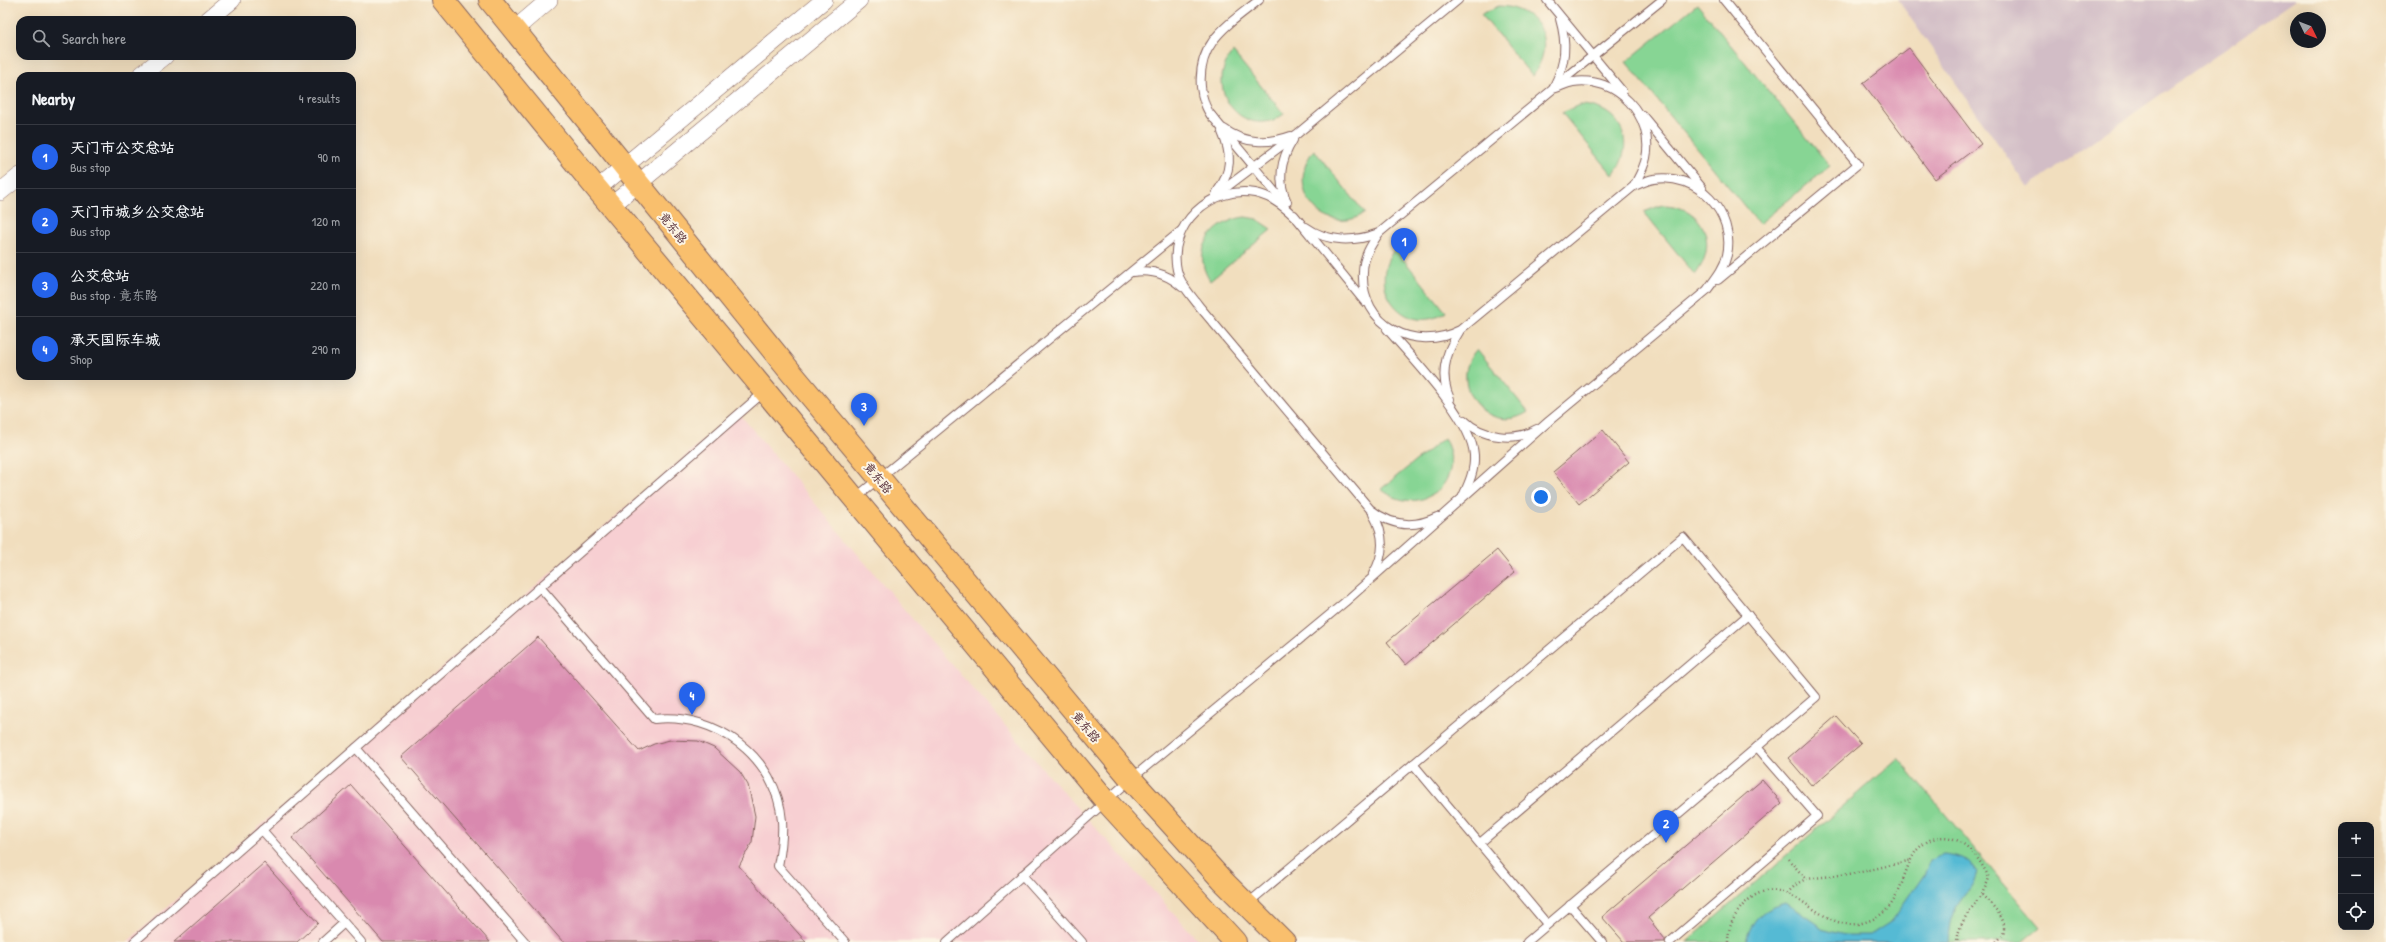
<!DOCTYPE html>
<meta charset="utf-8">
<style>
body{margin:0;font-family:"Patrick Hand","LXGW WenKai TC",sans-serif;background:#242831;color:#f1f3f6}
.controls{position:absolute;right:12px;bottom:12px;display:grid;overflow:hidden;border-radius:8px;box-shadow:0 4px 16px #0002}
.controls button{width:36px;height:36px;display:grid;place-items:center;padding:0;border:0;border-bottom:1px solid #363941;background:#171b24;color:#f1f3f6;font:20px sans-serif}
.compass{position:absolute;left:2290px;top:12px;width:36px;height:36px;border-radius:50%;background:#171b24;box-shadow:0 4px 16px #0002;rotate:133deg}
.you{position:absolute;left:1541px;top:497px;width:14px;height:14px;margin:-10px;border:3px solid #fff;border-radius:50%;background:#1a73e8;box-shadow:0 0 0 6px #1a73e833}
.badge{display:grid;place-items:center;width:26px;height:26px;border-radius:50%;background:#2563eb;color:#fff;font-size:13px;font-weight:700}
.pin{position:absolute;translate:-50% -33px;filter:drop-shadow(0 1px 2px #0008)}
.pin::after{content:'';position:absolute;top:21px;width:14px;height:12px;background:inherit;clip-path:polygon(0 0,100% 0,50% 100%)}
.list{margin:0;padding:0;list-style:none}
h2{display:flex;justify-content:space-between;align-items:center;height:52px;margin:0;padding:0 16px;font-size:17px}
h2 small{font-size:13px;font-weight:400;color:#9ea1a6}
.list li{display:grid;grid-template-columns:26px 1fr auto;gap:12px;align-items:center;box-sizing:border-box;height:64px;padding:0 16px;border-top:1px solid #363941}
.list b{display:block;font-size:15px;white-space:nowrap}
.list p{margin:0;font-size:13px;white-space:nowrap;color:#9ea1a6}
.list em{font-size:13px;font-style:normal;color:#9ea1a6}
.icon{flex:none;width:22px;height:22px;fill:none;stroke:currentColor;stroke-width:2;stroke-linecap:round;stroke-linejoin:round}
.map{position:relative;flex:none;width:2386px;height:942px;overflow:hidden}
.search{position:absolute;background:#171b24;box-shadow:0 4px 16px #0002;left:16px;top:16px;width:340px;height:44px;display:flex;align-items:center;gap:10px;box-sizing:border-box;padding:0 14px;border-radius:12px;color:#9ea1a6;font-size:15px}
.panel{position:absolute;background:#171b24;box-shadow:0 4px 16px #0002;left:16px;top:72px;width:340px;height:308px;border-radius:12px}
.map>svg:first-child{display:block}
.built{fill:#f7cfd2}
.industrial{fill:#d2bdc6}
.green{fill:#87d594;stroke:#687a60}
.water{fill:#55bad4;stroke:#506c80}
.building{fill:#d989af}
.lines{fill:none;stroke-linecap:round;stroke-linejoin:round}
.lane-casing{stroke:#84625e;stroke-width:10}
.street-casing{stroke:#84625e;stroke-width:18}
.primary-casing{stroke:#84625e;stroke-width:24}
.path{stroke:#84625e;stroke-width:2.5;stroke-dasharray:1 3;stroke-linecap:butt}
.lane{stroke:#fff;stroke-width:8}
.street{stroke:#fff;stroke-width:17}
.primary{stroke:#f9bf6d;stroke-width:22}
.labels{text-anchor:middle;stroke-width:4;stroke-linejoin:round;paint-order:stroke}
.street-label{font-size:12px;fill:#4a1f2b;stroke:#fcf5e5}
</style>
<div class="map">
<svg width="2386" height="942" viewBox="0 0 2386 942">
<rect width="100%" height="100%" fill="#fcf5e5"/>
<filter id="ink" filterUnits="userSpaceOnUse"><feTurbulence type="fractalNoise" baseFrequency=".025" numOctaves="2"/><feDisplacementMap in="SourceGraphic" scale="8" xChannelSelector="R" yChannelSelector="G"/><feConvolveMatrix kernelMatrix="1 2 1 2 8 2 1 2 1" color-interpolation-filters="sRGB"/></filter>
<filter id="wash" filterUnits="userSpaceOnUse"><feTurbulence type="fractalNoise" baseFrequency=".012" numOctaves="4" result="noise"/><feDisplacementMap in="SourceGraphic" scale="16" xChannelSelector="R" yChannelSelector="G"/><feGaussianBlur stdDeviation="0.9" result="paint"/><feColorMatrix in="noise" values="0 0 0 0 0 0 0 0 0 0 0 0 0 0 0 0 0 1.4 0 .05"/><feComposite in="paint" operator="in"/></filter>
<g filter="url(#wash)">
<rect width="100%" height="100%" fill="#f1debe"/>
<polygon class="built" points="737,411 920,628 1071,801 1200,942 127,942"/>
<polygon class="industrial" points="1898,0 2296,0 2028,187"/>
<g class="green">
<polygon points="1697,4 1830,166 1759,224 1626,62"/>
<path d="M1499 6C1540 8 1557 44 1532 76L1481 14Z"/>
<path d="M1233 52 1284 114C1245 143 1201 89 1233 52Z"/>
<path d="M1580 105C1621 106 1638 144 1613 175L1562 113Z"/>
<path d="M1314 150 1365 213C1324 240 1283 188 1314 150Z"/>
<path d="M1662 205C1703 205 1720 243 1695 275L1644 212Z"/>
<path d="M1245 217 1257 219 1272 229 1210 281C1190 250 1213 221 1245 217Z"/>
<path d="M1395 249 1446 312C1406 339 1364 287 1395 249Z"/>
<path d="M1477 349 1528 412C1488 438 1445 383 1477 349Z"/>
<path d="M1444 438C1469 481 1420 521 1381 489Z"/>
<polygon points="1898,758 2040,927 2022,942 1687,942"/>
</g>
<path class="water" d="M1943 854C1957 855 1969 859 1977 872 1973 887 1963 895 1956 908 1949 919 1949 930 1948 942H1746C1751 919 1763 908 1786 903L1825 930 1845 935H1870L1892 921 1924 875 1930 861Z"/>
<g id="blocks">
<g class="building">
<polygon points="1909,48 1981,144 1935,179 1863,83"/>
<polygon points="1603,430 1629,462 1579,504 1553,472"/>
<polygon points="1497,550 1515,572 1406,665 1387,642"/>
<polygon points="538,637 639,751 654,744 670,740 698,741 714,748 740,772 748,785 755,816 752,842 739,866 806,942 563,942 401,757"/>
<polygon points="1836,716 1861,744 1812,786 1788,758"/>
<polygon points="1762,780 1782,803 1648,918 1665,939 1665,942 1624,942 1602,917"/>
<polygon points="351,785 490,942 383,942 292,838"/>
<polygon points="264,863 318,923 297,942 174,942"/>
</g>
</g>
</g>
<g filter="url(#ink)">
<use href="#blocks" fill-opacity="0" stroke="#84625e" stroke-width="1"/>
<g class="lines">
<defs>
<g id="lane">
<polyline points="1547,0 1622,91"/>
<polyline points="1558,84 1662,0"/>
<path d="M1554 86C1566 63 1567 43 1560 19"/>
<polyline points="1211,115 1284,203"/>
<polyline points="1642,115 1702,188"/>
<path d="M1213 118C1206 110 1202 97 1201 87 1197 42 1228 25 1259 0"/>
<path d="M1224 129C1244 144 1269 144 1291 136"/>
<path d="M1217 192C1232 171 1232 155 1222 132"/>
<polyline points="1216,195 1297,134 1458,0"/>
<path d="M1287 202C1277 181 1281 159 1293 140"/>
<polyline points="1294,215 1365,302"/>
<path d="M1296 218C1285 207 1271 196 1255 193 1211 185 1167 225 1177 270 1180 284 1191 295 1199 306L1370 509C1391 526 1413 529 1437 517"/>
<path d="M1306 227C1328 243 1355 242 1379 233"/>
<path d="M1132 272C1151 269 1168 274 1182 287"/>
<polyline points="1718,280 1858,164 1724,0"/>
<path d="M1387 329C1412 358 1472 419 1474 455 1475 470 1469 483 1463 496"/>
<path d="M1450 399C1439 375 1445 353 1459 332"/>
<path d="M1464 420C1482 438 1515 442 1537 429"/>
<polyline points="855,498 1182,230"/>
<path d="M1373 514C1385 535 1385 554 1373 574"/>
<polyline points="540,587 764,392"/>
<polyline points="356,748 525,942"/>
<polyline points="1413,764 1547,924"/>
<polyline points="262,830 361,942"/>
<polyline points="1480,843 1748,615"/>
<polyline points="1022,875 1082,942"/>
<polyline points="1247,904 1683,537 1816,697 1527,942"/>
<polyline points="1570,905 1602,942"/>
<path d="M134 942 540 587 654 719C716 712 777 757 782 821 783 836 781 851 778 866L845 942"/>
<polyline points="323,942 344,923"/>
<path d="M947 942 1131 779 1345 602 1549 421 1707 290C1715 279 1724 269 1727 255 1736 213 1697 172 1654 179 1647 180 1640 184 1634 186L1460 330C1415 353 1360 326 1363 272 1363 257 1371 245 1379 233L1553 89C1560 87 1567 83 1573 82 1616 75 1655 116 1646 158 1644 168 1638 178 1634 186"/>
<polyline points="1670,942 1817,816 1757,747"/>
</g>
<g id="street">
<polyline points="208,20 232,0"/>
<polyline points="514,30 549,0"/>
<polyline points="140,76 165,56"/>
<polyline points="597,189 824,0"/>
<polyline points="0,192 20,176"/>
<polyline points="611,206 859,0"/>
</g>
<g id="primary">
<polyline points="443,0 597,189 1106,801 1235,942"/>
<polyline points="490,0 789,370 1131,779 1222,880 1284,942"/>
</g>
</defs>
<use href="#lane" class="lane-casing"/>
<use href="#street" class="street-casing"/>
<use href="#primary" class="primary-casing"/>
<g class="path">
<polyline points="1788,859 1806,879"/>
<polyline points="1787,893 1798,883 1806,879 1857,873 1912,860"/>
<path d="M1982 895C1994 907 2016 926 1996 942"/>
<path d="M1728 942C1728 927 1734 915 1744 904 1788 861 1817 935 1862 923 1903 912 1898 878 1916 851 1920 846 1925 843 1930 840 1958 828 1979 856 1989 878 1981 903 1959 915 1957 942"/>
</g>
<use href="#lane" class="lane"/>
<use href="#street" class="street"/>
<use href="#primary" class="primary"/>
</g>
</g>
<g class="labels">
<g class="street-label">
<text transform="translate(673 228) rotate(51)" y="4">竟东路</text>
<text transform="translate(878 478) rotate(50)" y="4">竟东路</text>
<text transform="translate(1086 727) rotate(50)" y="4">竟东路</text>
</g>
</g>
</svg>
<div class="controls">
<button>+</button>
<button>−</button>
<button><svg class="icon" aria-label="locate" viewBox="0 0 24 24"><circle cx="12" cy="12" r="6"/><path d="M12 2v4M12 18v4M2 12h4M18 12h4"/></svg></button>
</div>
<svg class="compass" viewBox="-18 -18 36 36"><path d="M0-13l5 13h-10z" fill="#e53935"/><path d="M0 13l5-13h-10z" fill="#9ea1a6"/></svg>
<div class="you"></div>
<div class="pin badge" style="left:1404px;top:261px">1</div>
<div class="pin badge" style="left:1666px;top:843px">2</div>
<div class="pin badge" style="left:864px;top:426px">3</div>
<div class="pin badge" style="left:692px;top:715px">4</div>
<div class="search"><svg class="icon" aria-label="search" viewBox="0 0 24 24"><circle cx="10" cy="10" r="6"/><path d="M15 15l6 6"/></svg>Search here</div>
<section class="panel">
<h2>Nearby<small>4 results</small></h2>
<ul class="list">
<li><span class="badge">1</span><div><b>天门市公交总站</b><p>Bus stop</p></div><em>90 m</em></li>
<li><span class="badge">2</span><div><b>天门市城乡公交总站</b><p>Bus stop</p></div><em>120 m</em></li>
<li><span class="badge">3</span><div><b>公交总站</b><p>Bus stop · 竟东路</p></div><em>220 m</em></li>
<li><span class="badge">4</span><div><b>承天国际车城</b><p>Shop</p></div><em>290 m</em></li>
</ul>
</section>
</div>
